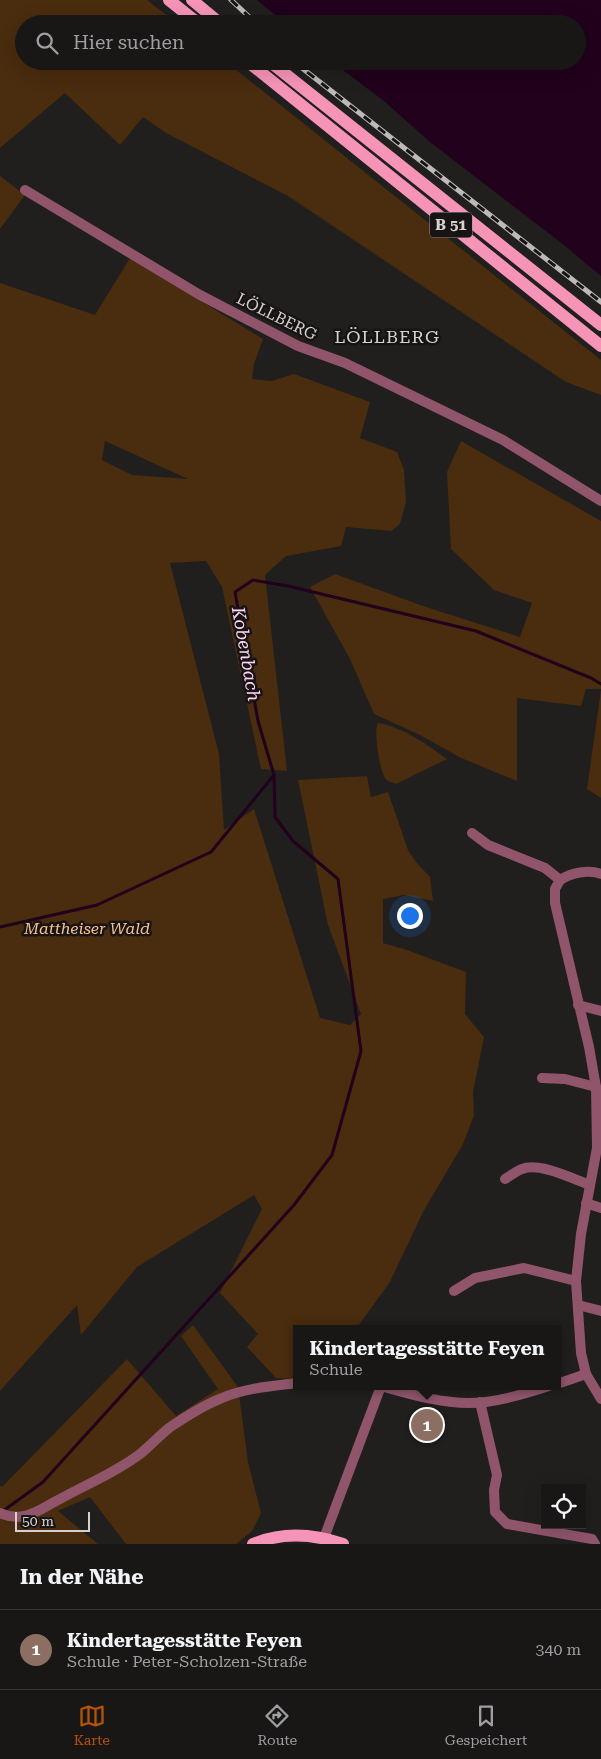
<!DOCTYPE html>
<html lang="de">
<meta charset="utf-8">
<style>
body{margin:0;font-family:"Roboto Serif",serif;background:#262323;color:#f1f3f6}
.controls{position:absolute;right:15px;bottom:15px;display:grid;overflow:hidden;border-radius:0px;box-shadow:0 5px 20px #0002}
.controls button{width:45px;height:45px;display:grid;place-items:center;padding:0;border:0;border-bottom:1px solid #373535;background:#191616;color:#f1f3f6;font:25px sans-serif}
.scale{position:absolute;left:15px;bottom:12px;width:75px;box-sizing:border-box;padding-left:5px;border:2px solid #d4d1d1;border-top:0;font-size:14px;line-height:18px;white-space:nowrap;color:#d4d1d1;-webkit-text-stroke:4px #181414;paint-order:stroke}
.you{position:absolute;left:409px;top:915px;width:18px;height:18px;margin:-12px;border:4px solid #fff;border-radius:50%;background:#1a73e8;box-shadow:0 0 0 8px #1a73e833}
.badge{display:grid;place-items:center;width:32px;height:32px;border-radius:50%;background:#b45309;color:#fff;font-size:16px;font-weight:700}
.pin{position:absolute;translate:-50% -50%;border:2px solid #fff;box-shadow:0 1px 5px #0006}
.popup{position:absolute;left:293px;top:1325px;width:268px;height:65px;box-sizing:border-box;display:grid;place-content:center;border-radius:0px;background:#191616;filter:drop-shadow(0 1px 4px #0005);font-size:16px;white-space:nowrap;color:#9f9fa1}
.popup b{font-size:19px;color:#f1f3f6}
.popup::after{content:'';position:absolute;left:50%;top:100%;margin-left:-10px;border:10px solid transparent;border-top-color:#191616}
.list{margin:0;padding:0;list-style:none}
h2{display:flex;justify-content:space-between;align-items:center;height:65px;margin:0;padding:0 20px;font-size:21px}
h2 small{font-size:16px;font-weight:400;color:#9f9fa1}
.list li{display:grid;grid-template-columns:32px 1fr auto;gap:15px;align-items:center;box-sizing:border-box;height:80px;padding:0 20px;border-top:1px solid #373535}
.list b{display:block;font-size:19px;white-space:nowrap}
.list p{margin:0;font-size:16px;white-space:nowrap;color:#9f9fa1}
.list em{font-size:16px;font-style:normal;color:#9f9fa1}
.icon{flex:none;width:28px;height:28px;fill:none;stroke:currentColor;stroke-width:2;stroke-linecap:round;stroke-linejoin:round}
.map{position:relative;flex:none;width:601px;height:1544px;overflow:hidden}
.search{position:absolute;background:#191616;box-shadow:0 5px 20px #0002;left:15px;right:15px;top:15px;height:55px;display:flex;align-items:center;gap:12px;box-sizing:border-box;padding:0 18px;border-radius:28px;color:#9f9fa1;font-size:19px}
.sheet{height:145px;background:#191616}
nav{display:flex;justify-content:space-around;align-items:center;box-sizing:border-box;height:70px;border-top:1px solid #373535;background:#191616;font-size:14px;color:#9f9fa1}
nav a{display:grid;justify-items:center;gap:2px}
nav .on{color:#b45309}
.map>svg:first-child{display:block}
.green{fill:#4a2c0e;fill-rule:evenodd}
.water{fill:#21011c}
.lines{fill:none;stroke-linecap:round;stroke-linejoin:round}
.stream{stroke:#21011c;stroke-width:3}
.street{stroke:#90556b;stroke-width:10}
.primary{stroke:#f694b8;stroke-width:12}
.rail-casing{stroke:#bcb9b9;stroke-width:5}
.rail{stroke:#181414;stroke-width:3;stroke-dasharray:9;stroke-linecap:butt}
.labels{text-anchor:middle;stroke-width:5;stroke-linejoin:round;paint-order:stroke}
.shield{fill:#181414;stroke:#9c9898;stroke-width:1}
.shield-label{font-size:15px;font-weight:bold;fill:#d4d1d1}
.street-label{font-size:16px;fill:#d4d1d1;stroke:#181414}
.park-label{font-size:16px;font-style:italic;fill:#fac190;stroke:#181414}
.neighbourhood-label{font-size:18px;letter-spacing:1px;fill:#d4d1d1;stroke:#181414}
.water-label{font-size:18px;font-style:italic;fill:#fed5f4;stroke:#181414}
</style>
<div class="map">
<svg width="601" height="1544" viewBox="0 0 601 1544">
<rect width="100%" height="100%" fill="#211e1e"/>
<g class="green">
<polygon points="0,0 147,0 178,24 24,24 24,61 225,61 601,360 601,395 566,382 288,196 166,133 143,117 120,145 65,93 0,148"/>
<polygon points="0,176 25,195 0,229"/>
<path d="M130 258 263 339 254 364 252 379 272 381 294 374 370 402 360 438 397 452 404 470 406 502 400 524 391 531 346 527 341 546 286 556 265 575 287 771 261 769 222 587 206 561 170 563 219 754 224 830 254 809 320 1018 350 1025 361 1014 328 925 298 780 367 776 371 797 388 792 408 850 416 862 430 877 433 901 404 895 383 899V943L407 950 466 972 465 1014 484 1037 473 1092 474 1115 463 1144 423 1212 390 1282 356 1329H297V1379L276 1378 247 1347 258 1334 220 1293 262 1209 254 1195 137 1267 81 1335 77 1305 0 1391V283L95 315ZM105 441 188 479 132 475 102 460Z"/>
<polygon points="461,441 601,521 601,689 586,689 581,706 517,698 517,781 461,758 420,735 374,714 350,659 310,587 335,574 426,607 520,637 532,603 494,590 451,549 447,472"/>
<polygon points="601,690 601,798 587,789"/>
<path d="M378 723C405 728 426 744 447 759L396 784C392 782 388 782 385 778 380 771 373 731 378 723Z"/>
<polygon points="193,1325 238,1387 248,1462 261,1513 252,1531 236,1544 126,1544 90,1497 58,1511 98,1544 0,1544 0,1485 2,1487 127,1359 176,1416 218,1389 181,1336"/>
</g>
<polygon class="water" points="257,0 601,0 601,276 564,245 430,142 384,101 331,61 577,61 577,24 286,24"/>
<g class="lines">
<g class="stream">
<polyline points="0,927 97,905 211,852 274,775 258,721 235,592 253,580 288,586 476,631 591,678 601,684"/>
<polyline points="3,1511 43,1482 294,1205 332,1155 361,1051 338,879 293,841 275,817 274,775"/>
</g>
<g class="street">
<polyline points="25,190 200,295 298,346 345,363 503,440 601,501"/>
<polyline points="472,833 488,845 545,868 560,880"/>
<polyline points="560,880 555,889 555,903 589,1047 596,1087 597,1148 581,1234 576,1281 581,1353 586,1374 601,1399"/>
<path d="M560 880C571 873 589 869 601 874"/>
<polyline points="578,1005 601,1011"/>
<polyline points="542,1078 565,1079 596,1087"/>
<path d="M505 1179C510 1176 516 1171 522 1169 540 1162 573 1179 590 1185"/>
<polyline points="586,1203 601,1208"/>
<polyline points="454,1291 475,1278 524,1268 576,1281"/>
<polyline points="578,1305 601,1311"/>
<polyline points="557,1384 586,1374"/>
<path d="M381 1386C410 1394 439 1403 469 1403 495 1403 524 1394 549 1386"/>
<polyline points="480,1402 497,1475 494,1490 495,1512 507,1524 592,1539 595,1544"/>
<path d="M0 1513C24 1524 40 1509 60 1499 87 1484 115 1473 140 1454 150 1446 159 1436 169 1428 185 1417 204 1405 222 1398 245 1388 273 1386 297 1383"/>
<polyline points="324,1538 381,1386"/>
</g>
<g class="primary">
<polyline points="169,0 199,24"/>
<polyline points="192,0 221,24"/>
<polyline points="247,61 601,346"/>
<polyline points="269,61 601,325"/>
<path d="M253 1544C282 1532 314 1534 343 1544"/>
</g>
<defs>
<g id="rail">
<polyline points="231,0 257,24"/>
<polyline points="293,61 601,302"/>
</g>
</defs>
<use href="#rail" class="rail-casing"/>
<use href="#rail" class="rail"/>
</g>
<g class="labels">
<rect class="shield" x="430" y="212.5" width="42" height="25" rx="4"/>
<g class="shield-label">
<text x="451" y="230">B 51</text>
</g>
<g class="street-label">
<text transform="translate(277 316) rotate(26)" y="6">LÖLLBERG</text>
</g>
<g class="park-label">
<text x="87" y="934">Mattheiser Wald</text>
</g>
<g class="neighbourhood-label">
<text x="387" y="343">LÖLLBERG</text>
</g>
<g class="water-label">
<text transform="translate(246 654) rotate(80)" y="6">Kobenbach</text>
</g>
</g>
</svg>
<div class="controls">
<button><svg class="icon" aria-label="locate" viewBox="0 0 24 24"><circle cx="12" cy="12" r="6"/><path d="M12 2v4M12 18v4M2 12h4M18 12h4"/></svg></button>
</div>
<div class="scale">50 m</div>
<div class="you"></div>
<div class="pin badge" style="left:427px;top:1425px;background:#8d6e63">1</div>
<div class="popup"><b>Kindertagesstätte Feyen</b>Schule</div>
<div class="search"><svg class="icon" aria-label="search" viewBox="0 0 24 24"><circle cx="10" cy="10" r="6"/><path d="M15 15l6 6"/></svg>Hier suchen</div>
</div>
<section class="sheet">
<h2>In der Nähe<small></small></h2>
<ul class="list">
<li><span class="badge" style="background:#8d6e63">1</span><div><b>Kindertagesstätte Feyen</b><p>Schule · Peter-Scholzen-Straße</p></div><em>340 m</em></li>
</ul>
</section>
<nav>
<a class="on"><svg class="icon" aria-label="map" viewBox="0 0 24 24"><path d="M3 6l6-2 6 2 6-2v14l-6 2-6-2-6 2zM9 4v14M15 6v14"/></svg>Karte</a>
<a><svg class="icon" aria-label="directions" viewBox="0 0 24 24"><path d="M12 3l9 9-9 9-9-9zM9 14v-3h6M13 9l2 2-2 2"/></svg>Route</a>
<a><svg class="icon" aria-label="saved" viewBox="0 0 24 24"><path d="M7 4h10v16l-5-4-5 4z"/></svg>Gespeichert</a>
</nav>
